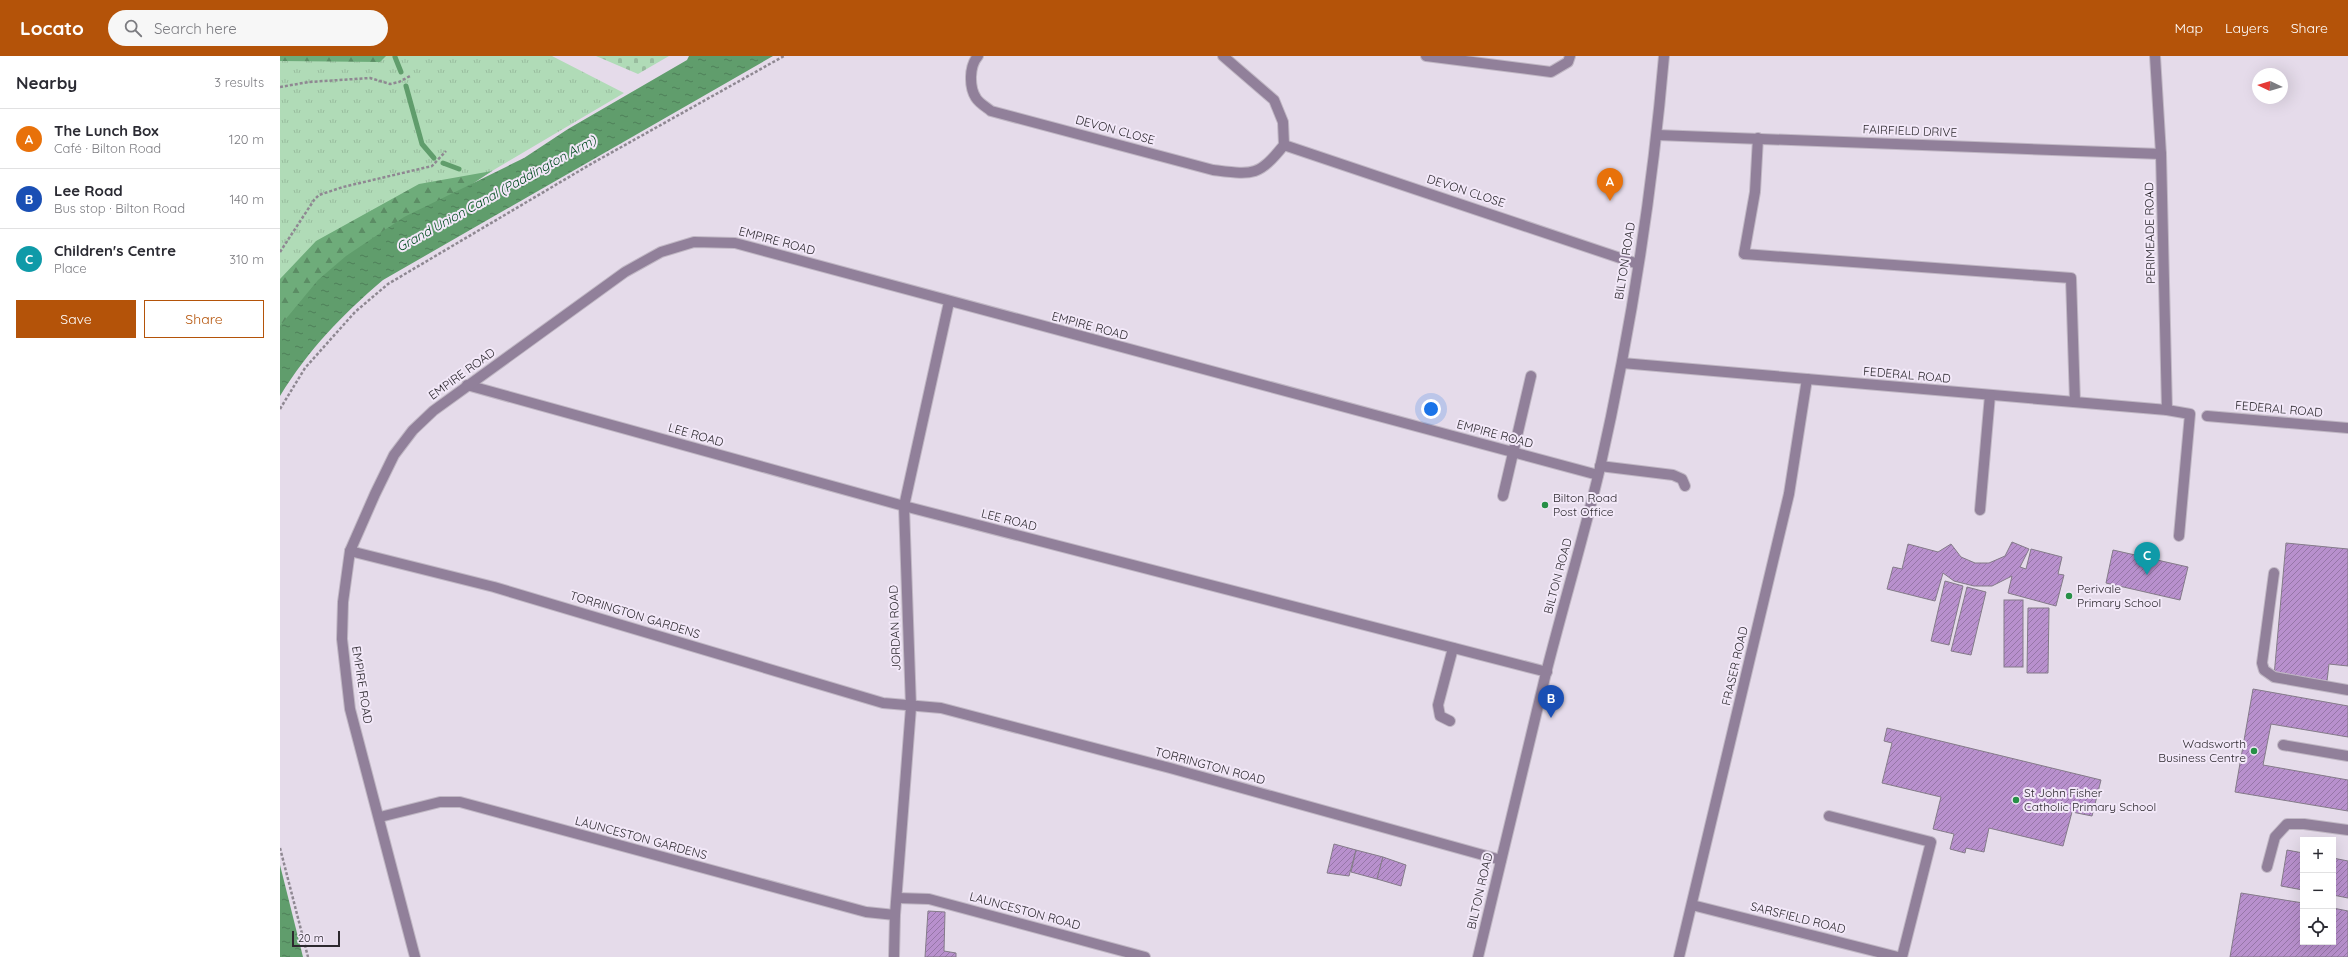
<!DOCTYPE html>
<meta charset="utf-8">
<style>
body{margin:0;font-family:Quicksand,sans-serif;background:#f7f7f7;color:#2b2b33}
.controls{position:absolute;right:12px;bottom:12px;display:grid;overflow:hidden;border-radius:0px;box-shadow:0 4px 16px #0002}
.controls button{width:36px;height:36px;display:grid;place-items:center;padding:0;border:0;border-bottom:1px solid #e1e1e2;background:#fff;color:#2b2b33;font:20px sans-serif}
.compass{position:absolute;left:1972px;top:12px;width:36px;height:36px;border-radius:50%;background:#fff;box-shadow:0 4px 16px #0002;rotate:274deg}
.scale{position:absolute;left:12px;bottom:10px;width:48px;box-sizing:border-box;padding-left:4px;border:2px solid #2c282e;border-top:0;font-size:11px;line-height:14px;white-space:nowrap;color:#2c282e;-webkit-text-stroke:3px #f2e8f8;paint-order:stroke}
.you{position:absolute;left:1151px;top:353px;width:14px;height:14px;margin:-10px;border:3px solid #fff;border-radius:50%;background:#1a73e8;box-shadow:0 0 0 6px #1a73e833}
.badge{display:grid;place-items:center;width:26px;height:26px;border-radius:50%;background:#b45309;color:#fff;font-size:13px;font-weight:700}
.pin{position:absolute;translate:-50% -33px;filter:drop-shadow(0 1px 2px #0008)}
.pin::after{content:'';position:absolute;top:21px;width:14px;height:12px;background:inherit;clip-path:polygon(0 0,100% 0,50% 100%)}
.list{margin:0;padding:0;list-style:none}
h2{display:flex;justify-content:space-between;align-items:center;height:52px;margin:0;padding:0 16px;font-size:17px}
h2 small{font-size:13px;font-weight:400;color:#7c7c81}
.list li{display:grid;grid-template-columns:26px 1fr auto;gap:12px;align-items:center;box-sizing:border-box;height:60px;padding:0 16px;border-top:1px solid #e1e1e2}
.list b{display:block;font-size:15px;white-space:nowrap}
.list p{margin:0;font-size:13px;white-space:nowrap;color:#7c7c81}
.list em{font-size:13px;font-style:normal;color:#7c7c81}
.actions{display:flex;gap:8px;padding:12px 16px}
.actions a{flex:1;padding:9px 0;border:1px solid #b45309;border-radius:0px;text-align:center;font-size:14px;color:#b45309}
.actions .main{background:#b45309;color:#fff}
.icon{flex:none;width:22px;height:22px;fill:none;stroke:currentColor;stroke-width:2;stroke-linecap:round;stroke-linejoin:round}
.map{position:relative;flex:none;width:2068px;height:901px;overflow:hidden}
header{display:flex;align-items:center;gap:24px;box-sizing:border-box;height:56px;padding:0 20px;background:#b45309;color:#fff}
header strong{font-size:19px}
nav{display:flex;gap:22px;margin-inline-start:auto;font-size:14px}
.search{width:280px;height:36px;background:#f7f7f7;display:flex;align-items:center;gap:10px;box-sizing:border-box;padding:0 14px;border-radius:22px;color:#7c7c81;font-size:15px}
main{display:flex}
aside{flex:1;background:#fff}
.map>svg:first-child{display:block}
.grass{fill:url(#grass-tufts)}
.forest{fill:url(#forest-firs)}
.cemetery{fill:url(#cemetery-stones)}
.water{fill:url(#water-ripples)}
.lines{fill:none;stroke-linecap:round;stroke-linejoin:round}
.stream{stroke:#609d6c;stroke-width:5}
.building{fill:url(#building-hatch);stroke:#847b89}
.minor-casing{stroke:#c0b7c4;stroke-width:12}
.path{stroke:#8f8892;stroke-width:2.5;stroke-dasharray:3 2;stroke-linecap:butt}
.minor{stroke:#91809a;stroke-width:10}
.poi-dot{fill:#279047;stroke:#f2e8f8;stroke-width:1.5}
.labels{text-anchor:middle;stroke-width:4;stroke-linejoin:round;paint-order:stroke}
.street-label{font-size:12px;fill:#2c282e;stroke:#f2e8f8}
.poi-label{font-size:12px;fill:#2c282e;stroke:#f2e8f8;text-anchor:start}
.water-label{font-size:13px;font-style:italic;fill:#004c1e;stroke:#f2e8f8}
</style>
<header>
<strong>Locato</strong>
<div class="search"><svg class="icon" aria-label="search" viewBox="0 0 24 24"><circle cx="10" cy="10" r="6"/><path d="M15 15l6 6"/></svg>Search here</div>
<nav><a>Map</a><a>Layers</a><a>Share</a></nav>
</header>
<main>
<aside>
<h2>Nearby<small>3 results</small></h2>
<ul class="list">
<li><span class="badge" style="background:#e8710a">A</span><div><b>The Lunch Box</b><p>Café · Bilton Road</p></div><em>120 m</em></li>
<li><span class="badge" style="background:#1a4fb4">B</span><div><b>Lee Road</b><p>Bus stop · Bilton Road</p></div><em>140 m</em></li>
<li><span class="badge" style="background:#0f9aa8">C</span><div><b>Children's Centre</b><p>Place</p></div><em>310 m</em></li>
</ul>
<div class="actions"><a class="main">Save</a><a>Share</a></div>
</aside>
<div class="map">
<svg width="2068" height="901" viewBox="0 0 2068 901">
<defs>
<pattern id="grass-tufts" width="24" height="20" patternUnits="userSpaceOnUse"><rect width="24" height="20" fill="#b0dbb7"/><path d="M3 7l-1-3M5 7V3M7 7l1-3M15 17l-1-3M17 17v-4M19 17l1-3" fill="none" stroke="#98bc9e"/></pattern>
<pattern id="forest-firs" width="22" height="20" patternUnits="userSpaceOnUse"><rect width="22" height="20" fill="#6eac7a"/><path d="M5 1l3.5 6h-7zM16 11l3.5 6h-7z" fill="#5b8c64"/></pattern>
<pattern id="cemetery-stones" width="16" height="16" patternUnits="userSpaceOnUse"><rect width="16" height="16" fill="#b0dbb7"/><path d="M2 7V4a2 2 0 0 1 4 0v3zM10 15v-3a2 2 0 0 1 4 0v3z" fill="#98bc9e"/></pattern>
<pattern id="water-ripples" width="26" height="14" patternUnits="userSpaceOnUse"><rect width="26" height="14" fill="#609d6c"/><path d="M2 4q2-2 4 0t4 0M15 11q2-2 4 0t4 0" fill="none" stroke="#4f8059"/></pattern>
<pattern id="building-hatch" width="6" height="6" patternUnits="userSpaceOnUse"><rect width="6" height="6" fill="#b890cd"/><path d="M-1 1l2-2M0 6l6-6M5 7l2-2" fill="none" stroke="#9676a7"/></pattern>
</defs>
<rect width="100%" height="100%" fill="#e5dbea"/>
<polygon class="grass" points="0,0 272,0 344,37 212,115 58,216 0,275"/>
<g class="forest">
<polygon points="0,0 106,0 100,6 0,5"/>
<polygon points="212,115 58,216 0,275 0,223 36,185 139,128"/>
</g>
<polygon class="cemetery" points="316,0 389,0 358,18"/>
<g class="water">
<path d="M409 0H493L103 224C62 259 29 293 0 340V270L38 224 66 200 124 161 244 102 288 73 407 4Z"/>
<polygon points="0,809 23,901 0,901"/>
</g>
<g class="lines">
<g class="stream">
<polyline points="115,1 121,16"/>
<polyline points="126,30 142,88 154,102"/>
<polyline points="163,107 179,113"/>
</g>
</g>
<g class="building">
<polygon points="1732,486 1749,493 1740,511 1746,513 1751,493 1782,501 1778,518 1784,519 1776,550 1728,537 1732,520 1712,530 1694,530 1674,525 1663,517 1655,545 1607,533 1613,511 1622,513 1628,488 1658,496 1671,488 1681,501 1695,507 1709,507 1725,500"/>
<polygon points="2006,487 2068,493 2068,610 2049,608 2047,625 1994,620"/>
<polygon points="1833,494 1908,511 1900,544 1826,527"/>
<polygon points="1665,525 1683,530 1669,589 1651,585"/>
<polygon points="1687,531 1706,536 1691,599 1671,595"/>
<rect x="1724" y="544" width="19" height="67"/>
<polygon points="1748,552 1769,552 1768,617 1747,617"/>
<polygon points="1973,633 2068,650 2068,681 1991,668 1983,709 2068,724 2068,755 1955,736"/>
<polygon points="1607,672 1821,724 1812,760 1792,756 1783,790 1709,772 1704,796 1686,792 1685,797 1670,793 1674,778 1653,773 1661,741 1602,727 1612,687 1604,685"/>
<polygon points="1054,788 1076,794 1069,820 1047,817"/>
<polygon points="1076,794 1103,801 1097,823 1071,816"/>
<polygon points="2007,794 2023,797 2023,834 2001,830"/>
<polygon points="1103,801 1126,809 1121,830 1097,823"/>
<polygon points="2053,802 2068,805 2068,842 2053,839"/>
<polygon points="1961,837 2023,847 2023,886 2053,886 2053,852 2068,855 2068,901 1950,901"/>
<polygon points="648,855 665,856 664,895 676,897 676,901 645,901"/>
</g>
<g class="lines">
<defs>
<g id="minor">
<path d="M698 0C689 10 689 31 696 42 699 47 706 51 711 55L933 114C973 119 978 121 1004 89L1003 66 994 44 943 0"/>
<polyline points="1146,0 1271,16 1288,6 1290,0"/>
<polyline points="1875,0 1881,98 1887,354"/>
<polyline points="1377,79 1881,98"/>
<polyline points="1478,82 1475,136 1464,198 1791,222 1795,346"/>
<polyline points="1004,89 1358,208"/>
<polyline points="1342,307 1887,354 1910,358 1899,480"/>
<polyline points="187,329 624,450 1267,616"/>
<polyline points="1927,360 2068,372"/>
<polyline points="1320,410 1393,419 1402,423 1405,430"/>
<polyline points="1223,440 1251,320"/>
<polyline points="1700,454 1710,339"/>
<polyline points="70,495 214,531 603,647 661,652 890,712 1221,804"/>
<polyline points="1994,517 1982,607 1984,614 1994,621 2068,634"/>
<polyline points="1170,665 1160,660 1158,649 1173,592"/>
<polyline points="2003,689 2068,700"/>
<polyline points="1549,760 1651,786 1622,901"/>
<polyline points="100,761 160,746 180,746 586,856 615,859"/>
<polyline points="1987,811 1995,781 2007,768 2024,768 2068,774"/>
<polyline points="617,842 649,843 865,901"/>
<polyline points="1412,849 1618,901"/>
<polyline points="135,901 70,653 62,583 63,546 70,495 95,438 114,399 133,374 153,355 345,216 381,196 414,186 455,187 1318,419"/>
<polyline points="614,901 615,859 631,651 624,450 669,246"/>
<path d="M1198 901C1221 806 1243 712 1266 617 1283 550 1303 483 1319 416 1350 279 1372 140 1384 0"/>
<polyline points="1399,901 1509,438 1527,323"/>
</g>
</defs>
<use href="#minor" class="minor-casing"/>
<g class="path">
<polyline points="0,31 29,26 90,22 110,28 119,26 130,20"/>
<polyline points="0,196 34,144 39,139 63,131 152,110 166,95"/>
<polyline points="0,353 25,312 75,256 108,228 311,108 504,0"/>
<polyline points="0,792 28,901"/>
</g>
<use href="#minor" class="minor"/>
</g>
<g class="poi-dot">
<circle cx="1265" cy="449" r="4"/>
<circle cx="1789" cy="540" r="4"/>
<circle cx="1974" cy="695" r="4"/>
<circle cx="1736" cy="744" r="4"/>
</g>
<g class="labels">
<g class="street-label">
<text transform="translate(835 74) rotate(15)" y="4">DEVON CLOSE</text>
<text transform="translate(1630 75) rotate(2)" y="4">FAIRFIELD DRIVE</text>
<text transform="translate(1186 135) rotate(18)" y="4">DEVON CLOSE</text>
<text transform="translate(1870 177) rotate(-91)" y="4">PERIMEADE ROAD</text>
<text transform="translate(497 185) rotate(15)" y="4">EMPIRE ROAD</text>
<text transform="translate(1345 205) rotate(-81)" y="4">BILTON ROAD</text>
<text transform="translate(810 270) rotate(15)" y="4">EMPIRE ROAD</text>
<text transform="translate(182 318) rotate(-36)" y="4">EMPIRE ROAD</text>
<text transform="translate(1627 319) rotate(5)" y="4">FEDERAL ROAD</text>
<text transform="translate(1999 353) rotate(5)" y="4">FEDERAL ROAD</text>
<text transform="translate(1215 378) rotate(15)" y="4">EMPIRE ROAD</text>
<text transform="translate(416 379) rotate(16)" y="4">LEE ROAD</text>
<text transform="translate(729 464) rotate(14)" y="4">LEE ROAD</text>
<text transform="translate(1278 520) rotate(-75)" y="4">BILTON ROAD</text>
<text transform="translate(355 559) rotate(17)" y="4">TORRINGTON GARDENS</text>
<text transform="translate(615 572) rotate(-92)" y="4">JORDAN ROAD</text>
<text transform="translate(1455 610) rotate(-77)" y="4">FRASER ROAD</text>
<text transform="translate(82 629) rotate(81)" y="4">EMPIRE ROAD</text>
<text transform="translate(930 710) rotate(15)" y="4">TORRINGTON ROAD</text>
<text transform="translate(361 782) rotate(15)" y="4">LAUNCESTON GARDENS</text>
<text transform="translate(1200 835) rotate(-77)" y="4">BILTON ROAD</text>
<text transform="translate(745 855) rotate(15)" y="4">LAUNCESTON ROAD</text>
<text transform="translate(1518 862) rotate(14)" y="4">SARSFIELD ROAD</text>
</g>
<g class="poi-label">
<text x="1273" y="446">Bilton Road<tspan x="1273" dy="14">Post Office</tspan></text>
<text x="1797" y="537">Perivale<tspan x="1797" dy="14">Primary School</tspan></text>
<text x="1966" y="692" text-anchor="end">Wadsworth<tspan x="1966" dy="14">Business Centre</tspan></text>
<text x="1744" y="741">St John Fisher<tspan x="1744" dy="14">Catholic Primary School</tspan></text>
</g>
<g class="water-label">
<text transform="translate(216 137) rotate(-29)" y="5">Grand Union Canal (Paddington Arm)</text>
</g>
</g>
</svg>
<div class="controls">
<button>+</button>
<button>−</button>
<button><svg class="icon" aria-label="locate" viewBox="0 0 24 24"><circle cx="12" cy="12" r="6"/><path d="M12 2v4M12 18v4M2 12h4M18 12h4"/></svg></button>
</div>
<svg class="compass" viewBox="-18 -18 36 36"><path d="M0-13l5 13h-10z" fill="#e53935"/><path d="M0 13l5-13h-10z" fill="#7c7c81"/></svg>
<div class="scale">20 m</div>
<div class="you"></div>
<div class="pin badge" style="left:1330px;top:145px;background:#e8710a">A</div>
<div class="pin badge" style="left:1271px;top:662px;background:#1a4fb4">B</div>
<div class="pin badge" style="left:1867px;top:519px;background:#0f9aa8">C</div>
</div>
</main>
